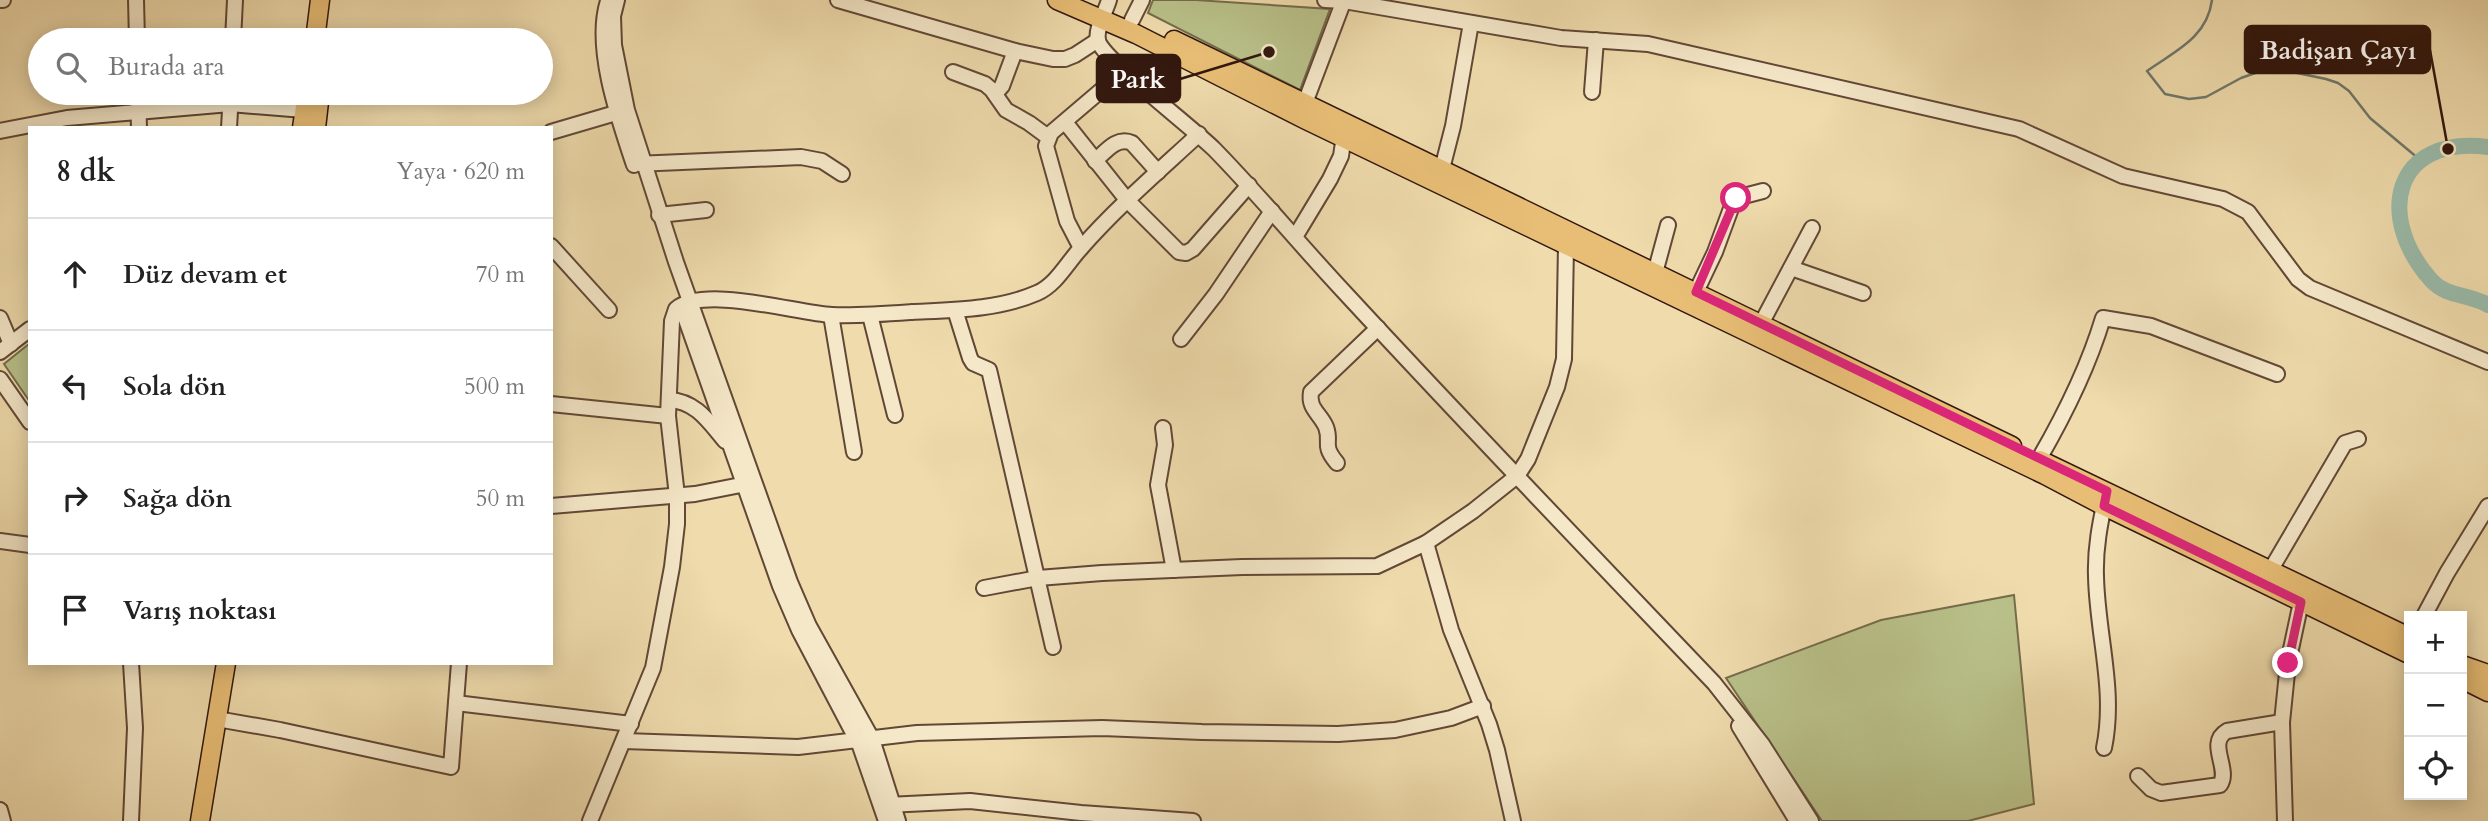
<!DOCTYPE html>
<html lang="tr">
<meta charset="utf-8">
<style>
body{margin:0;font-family:Cardo,serif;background:#f6f6f6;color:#222}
.controls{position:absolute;right:21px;bottom:21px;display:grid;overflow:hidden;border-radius:0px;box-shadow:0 4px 18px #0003}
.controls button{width:63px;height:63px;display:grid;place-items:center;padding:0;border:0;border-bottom:2px solid #e0e0e0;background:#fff;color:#222;font:35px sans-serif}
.stop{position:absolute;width:21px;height:21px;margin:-16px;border:5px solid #db2777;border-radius:50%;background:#fff}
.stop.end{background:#db2777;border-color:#fff;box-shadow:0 2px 7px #0008}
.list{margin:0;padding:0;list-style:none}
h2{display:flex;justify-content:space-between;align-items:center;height:91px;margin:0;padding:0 28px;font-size:30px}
h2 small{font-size:23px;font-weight:400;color:#767676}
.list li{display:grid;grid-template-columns:46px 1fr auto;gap:21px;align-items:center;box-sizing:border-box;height:112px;padding:0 28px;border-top:2px solid #e0e0e0}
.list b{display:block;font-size:26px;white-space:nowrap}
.list em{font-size:23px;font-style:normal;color:#767676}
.icon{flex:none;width:38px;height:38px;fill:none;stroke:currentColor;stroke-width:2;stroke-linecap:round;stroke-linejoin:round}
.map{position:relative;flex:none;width:2488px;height:821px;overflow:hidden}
.search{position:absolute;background:#fff;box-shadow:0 4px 18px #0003;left:28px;top:28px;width:525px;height:77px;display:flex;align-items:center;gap:18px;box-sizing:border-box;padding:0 24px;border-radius:38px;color:#767676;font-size:26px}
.panel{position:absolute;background:#fff;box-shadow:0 4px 18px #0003;left:28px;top:126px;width:525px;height:539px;border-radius:0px}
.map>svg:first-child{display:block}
.green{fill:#b9c089;stroke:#766c4c;stroke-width:2}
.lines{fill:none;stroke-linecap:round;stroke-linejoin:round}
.stream{stroke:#70796c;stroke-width:2.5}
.river{stroke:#9abbaa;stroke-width:16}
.minor-casing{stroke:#614836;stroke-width:18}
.major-casing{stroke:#32170e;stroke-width:21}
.minor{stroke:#f5e8c9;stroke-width:14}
.major{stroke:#e8be76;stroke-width:18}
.route{stroke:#db2777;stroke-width:9}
.leader{fill:none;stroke:#32170e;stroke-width:2.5}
.callout-dot{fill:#32170e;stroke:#f5e8c9;stroke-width:2.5}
.callout{fill:#32170e;stroke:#32170e;stroke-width:2.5}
.callout-label{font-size:26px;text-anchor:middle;font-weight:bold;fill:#fff}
</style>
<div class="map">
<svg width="2488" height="821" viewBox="0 0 2488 821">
<rect width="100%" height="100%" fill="#efdbac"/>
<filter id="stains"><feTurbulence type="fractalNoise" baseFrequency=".00286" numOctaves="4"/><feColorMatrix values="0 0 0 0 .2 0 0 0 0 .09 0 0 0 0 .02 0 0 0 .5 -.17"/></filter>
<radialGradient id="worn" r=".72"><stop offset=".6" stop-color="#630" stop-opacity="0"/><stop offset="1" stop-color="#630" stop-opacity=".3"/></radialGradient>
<g class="green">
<polygon points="1153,0 1196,0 1330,9 1300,90 1148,13"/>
<polygon points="30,343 30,402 4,364"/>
<polygon points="2014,595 2034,804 1968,821 1822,821 1726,678 1881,620"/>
</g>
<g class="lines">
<path class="stream" d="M2212 0C2207 38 2175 51 2147 71L2165 94 2189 99 2206 97 2241 78 2258 72 2283 70 2326 79 2338 83 2349 91 2370 118 2419 159"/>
<path class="river" d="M2488 147C2393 135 2375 217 2431 280 2447 298 2469 293 2488 305"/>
<defs>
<g id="minor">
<polyline points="0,0 3,0"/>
<polyline points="136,0 137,40"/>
<polyline points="617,0 613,16 614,45 627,110 676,262 790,582 809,626 872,739 898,821"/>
<polyline points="838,0 1015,51 1053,59 1065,59 1075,55 1098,40"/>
<path d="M1109 0C1106 11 1095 29 1098 41 1105 61 1193 128 1214 149 1260 196 1301 246 1346 294 1467 425 1591 554 1714 683L1762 744 1811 821"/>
<polyline points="1325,0 1344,1 1561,38 1648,44 2019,129 2123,176 2223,199 2248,212 2298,279 2310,288 2488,362"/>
<path d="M608 1C593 47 619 120 634 165"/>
<polyline points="1132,20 1142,0"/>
<polyline points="233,40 235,0"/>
<polyline points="953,72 985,84 992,90 1006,110 1029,123 1048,137"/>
<polyline points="1592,92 1596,40"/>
<polyline points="138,93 139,128"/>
<polyline points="995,94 1002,86 1015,51"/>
<polyline points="1305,103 1344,0"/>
<polyline points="1065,122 1127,200 1179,252 1186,253 1193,249 1249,185"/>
<polyline points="229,128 231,93"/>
<polyline points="0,131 67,118 230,104 304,110"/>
<polyline points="551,132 626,110"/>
<path d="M1095 161C1106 151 1117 136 1132 143L1158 172"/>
<polyline points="635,164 801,157 822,161 842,174"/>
<polyline points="1442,169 1453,126 1471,23"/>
<polyline points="659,215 706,210"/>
<polyline points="1295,237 1330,179 1341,156 1345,129"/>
<polyline points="551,246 609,310"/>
<polyline points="1081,248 1067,221 1046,146 1051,133 1125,70"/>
<polyline points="1791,268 1863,293"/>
<polyline points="1655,273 1668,225"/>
<polyline points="1696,292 1715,252 1733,203 1736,198 1763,191"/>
<polyline points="955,310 970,358 973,363 989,370 990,374 1053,647"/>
<polyline points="684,314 780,586 799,630 860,746 886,821"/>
<polyline points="831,315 854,452"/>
<polyline points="870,315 895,415"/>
<polyline points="0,318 11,344"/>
<polyline points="1761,324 1812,228"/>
<polyline points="1181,339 1216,294 1272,211"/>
<polyline points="0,352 30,329"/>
<polyline points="0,379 30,422"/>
<path d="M669 400C696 401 709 422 725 441"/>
<polyline points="551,404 668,416"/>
<polyline points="1163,428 1165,445 1158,485 1174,570"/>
<path d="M2039 459C2065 414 2088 368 2103 318L2151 326 2277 374"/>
<path d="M1337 463C1321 444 1332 443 1326 427 1320 413 1308 409 1311 392L1378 328"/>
<polyline points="551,506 695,494 751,483"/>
<polyline points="0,541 30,545"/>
<polyline points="1426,543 1451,630 1489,724 1497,750 1513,821"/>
<polyline points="2270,571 2345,443 2358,439"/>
<polyline points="984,588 1038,578 1102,573 1242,567 1377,566 1426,543 1473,511 1517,476 1528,459 1557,387 1564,359 1566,245 1569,236"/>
<polyline points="2424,616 2447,573 2488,506"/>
<polyline points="456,703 631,724"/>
<polyline points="217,719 280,730 451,767 459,663"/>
<polyline points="1739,726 1797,821"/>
<polyline points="624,741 798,747 917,733 1102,728 1202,732 1338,734 1395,730 1451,718 1483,706"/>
<path d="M2104 748C2116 690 2097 634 2096 576 2095 549 2100 523 2106 496"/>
<path d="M2138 776 2151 789 2161 793 2220 785C2231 769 2206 743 2227 731L2282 722"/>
<polyline points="887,805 970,801 1081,813 1193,821"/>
<polyline points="0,810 3,821"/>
<polyline points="131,821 135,728 131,663"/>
<path d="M590 821 653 668 672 567 677 524V496L668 416 672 321 676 309C704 285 796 313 832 315 859 316 885 314 912 312 953 310 998 310 1037 293 1056 285 1067 263 1081 248 1117 207 1159 171 1199 134"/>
<polyline points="2285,821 2282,722 2288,663 2301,602"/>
</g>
<g id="major">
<polyline points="1057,0 1136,34 1306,120 2045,475 2104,506 2409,654"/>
<polyline points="315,40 320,0"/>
<polyline points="1174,40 2012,446"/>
<polyline points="302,128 307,93"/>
<polyline points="316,128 320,93"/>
<polyline points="2040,460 2409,637"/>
<polyline points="2462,665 2488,674"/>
<polyline points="2462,679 2488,692"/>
<polyline points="200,821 226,663"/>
</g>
</defs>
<use href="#minor" class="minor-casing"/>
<use href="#major" class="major-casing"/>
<use href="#minor" class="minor"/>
<use href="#major" class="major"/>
</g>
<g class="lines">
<polyline class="route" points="1736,198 1696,292 2107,491 2104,506 2301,602 2288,663"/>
</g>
<path class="leader" d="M2448 149L2430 50M1269 52L1180 79"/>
<g class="callout-dot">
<circle cx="2448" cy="149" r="7"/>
<circle cx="1269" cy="52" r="7"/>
</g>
<g class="callout">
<rect x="2245" y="26" width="185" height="47" rx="7"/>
<rect x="1097" y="55" width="83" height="47" rx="7"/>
</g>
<g class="callout-label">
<text x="2338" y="59">Badişan Çayı</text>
<text x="1138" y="88">Park</text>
</g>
<rect width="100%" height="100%" filter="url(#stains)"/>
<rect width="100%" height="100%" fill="url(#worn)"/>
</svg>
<div class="controls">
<button>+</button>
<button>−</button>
<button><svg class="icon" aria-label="locate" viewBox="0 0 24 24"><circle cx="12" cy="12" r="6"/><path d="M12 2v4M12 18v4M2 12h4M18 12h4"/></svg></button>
</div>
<div class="stop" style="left:1736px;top:198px"></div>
<div class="stop end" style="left:2288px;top:663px"></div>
<div class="search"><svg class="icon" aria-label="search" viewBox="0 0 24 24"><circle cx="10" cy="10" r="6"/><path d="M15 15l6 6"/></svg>Burada ara</div>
<section class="panel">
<h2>8 dk<small>Yaya · 620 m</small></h2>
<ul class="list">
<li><svg class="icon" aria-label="ahead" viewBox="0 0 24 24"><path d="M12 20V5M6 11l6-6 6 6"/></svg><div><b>Düz devam et</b></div><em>70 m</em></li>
<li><svg class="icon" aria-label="left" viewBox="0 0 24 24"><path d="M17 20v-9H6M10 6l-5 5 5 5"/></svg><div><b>Sola dön</b></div><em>500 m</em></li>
<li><svg class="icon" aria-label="right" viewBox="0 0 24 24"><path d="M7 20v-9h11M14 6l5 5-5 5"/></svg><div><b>Sağa dön</b></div><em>50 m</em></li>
<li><svg class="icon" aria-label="arrive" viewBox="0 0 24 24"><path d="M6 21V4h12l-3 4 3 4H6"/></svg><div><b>Varış noktası</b></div></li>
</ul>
</section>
</div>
